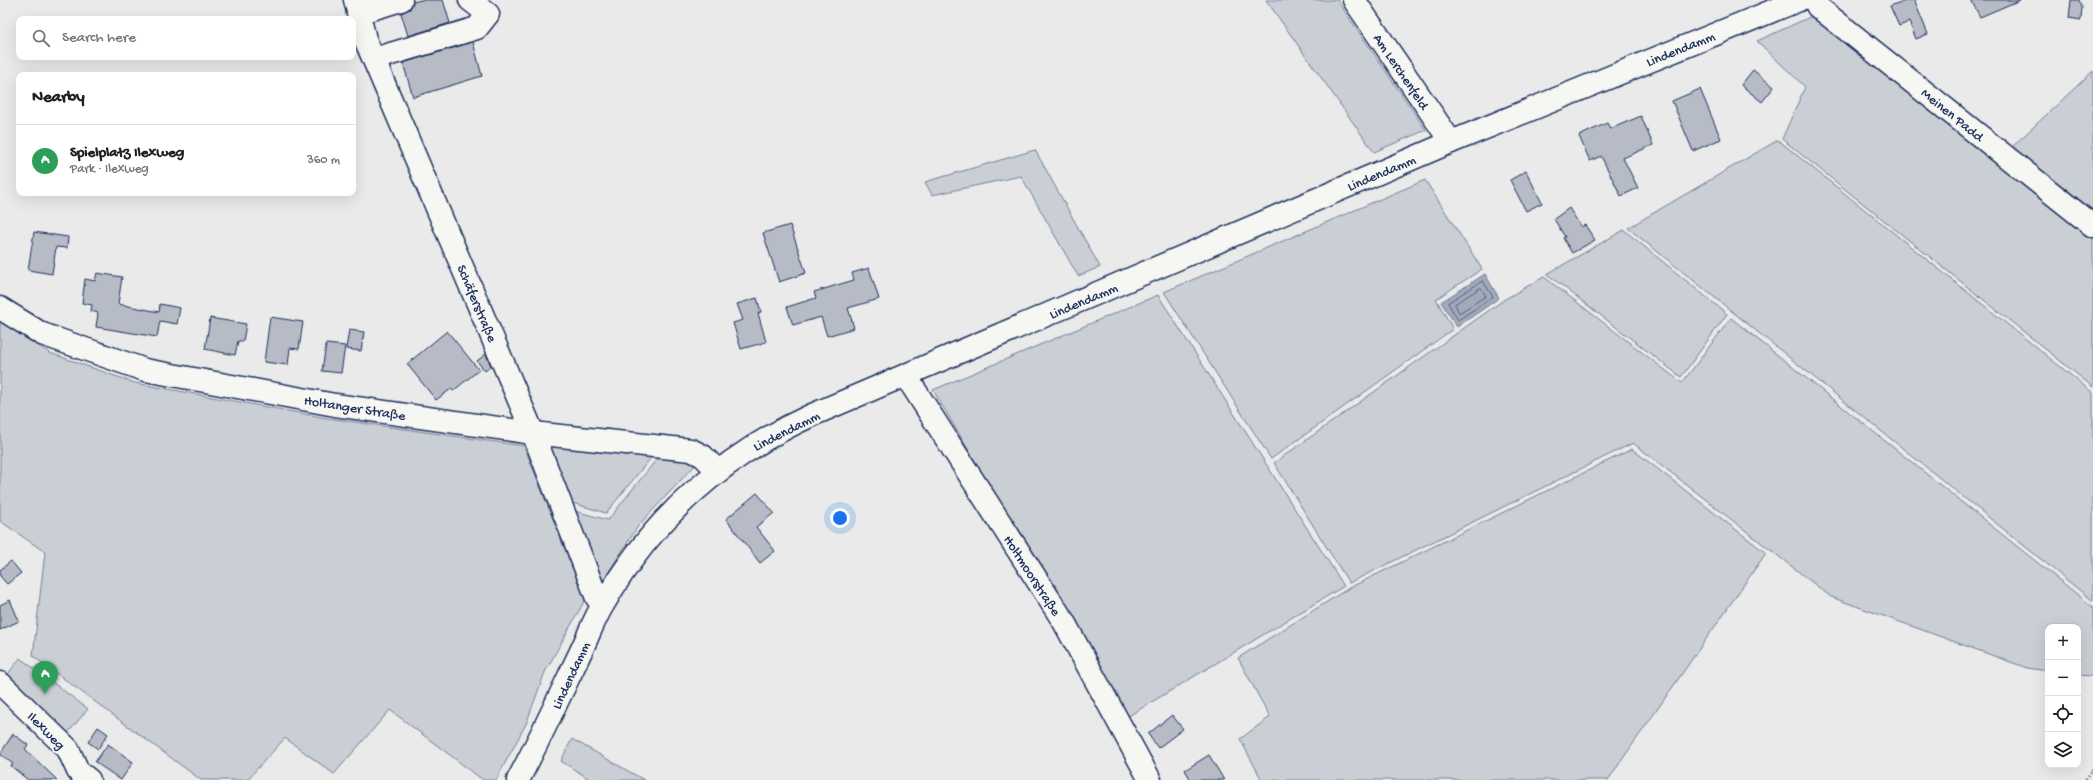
<!DOCTYPE html>
<meta charset="utf-8">
<style>
body{margin:0;font-family:"Gochi Hand",sans-serif;background:#f2f2f2;color:#202124}
.controls{position:absolute;right:12px;bottom:12px;display:grid;overflow:hidden;border-radius:8px;box-shadow:0 4px 16px #0002}
.controls button{width:36px;height:36px;display:grid;place-items:center;padding:0;border:0;border-bottom:1px solid #e0e0e0;background:#fff;color:#202124;font:20px sans-serif}
.you{position:absolute;left:840px;top:518px;width:14px;height:14px;margin:-10px;border:3px solid #fff;border-radius:50%;background:#1a73e8;box-shadow:0 0 0 6px #1a73e833}
.badge{display:grid;place-items:center;width:26px;height:26px;border-radius:50%;background:#1a73e8;color:#fff;font-size:13px;font-weight:700}
.pin{position:absolute;translate:-50% -33px;filter:drop-shadow(0 1px 2px #0008)}
.pin::after{content:'';position:absolute;top:21px;width:14px;height:12px;background:inherit;clip-path:polygon(0 0,100% 0,50% 100%)}
.list{margin:0;padding:0;list-style:none}
h2{display:flex;justify-content:space-between;align-items:center;height:52px;margin:0;padding:0 16px;font-size:17px}
h2 small{font-size:13px;font-weight:400;color:#757577}
.list li{display:grid;grid-template-columns:26px 1fr auto;gap:12px;align-items:center;box-sizing:border-box;height:72px;padding:0 16px;border-top:1px solid #e0e0e0}
.list b{display:block;font-size:15px;white-space:nowrap}
.list p{margin:0;font-size:13px;white-space:nowrap;color:#757577}
.list em{font-size:13px;font-style:normal;color:#757577}
.icon{flex:none;width:22px;height:22px;fill:none;stroke:currentColor;stroke-width:2;stroke-linecap:round;stroke-linejoin:round}
.map{position:relative;flex:none;width:2093px;height:780px;overflow:hidden}
.search{position:absolute;background:#fff;box-shadow:0 4px 16px #0002;left:16px;top:16px;width:340px;height:44px;display:flex;align-items:center;gap:10px;box-sizing:border-box;padding:0 14px;border-radius:8px;color:#757577;font-size:15px}
.panel{position:absolute;background:#fff;box-shadow:0 4px 16px #0002;left:16px;top:72px;width:340px;height:124px;border-radius:8px}
.map>svg:first-child{display:block}
.green{fill:#caced5;stroke:#727e9a}
.water{fill:#a2aaba;stroke:#6c7995}
.lines{fill:none;stroke-linecap:round;stroke-linejoin:round}
.shore{stroke:#516083;stroke-width:1}
.building{fill:#b6bbc6;stroke:#1b2f5e}
.minor-casing{stroke:#1b2f5e;stroke-width:25}
.path{stroke:#1b2f5e;stroke-width:2.5;stroke-dasharray:1 3;stroke-linecap:butt}
.minor{stroke:#f6f6f2;stroke-width:22}
.labels{text-anchor:middle;stroke-width:3.5;stroke-linejoin:round;paint-order:stroke}
.street-label{font-size:14px;fill:#1b2f5e;stroke:#f6f6f2}
</style>
<div class="map">
<svg width="2093" height="780" viewBox="0 0 2093 780">
<rect width="100%" height="100%" fill="#e9eae9"/>
<filter id="ink" filterUnits="userSpaceOnUse"><feTurbulence type="fractalNoise" baseFrequency=".025" numOctaves="2"/><feDisplacementMap in="SourceGraphic" scale="8" xChannelSelector="R" yChannelSelector="G"/><feConvolveMatrix kernelMatrix="1 2 1 2 8 2 1 2 1" color-interpolation-filters="sRGB"/></filter>
<g filter="url(#ink)">
<g class="green">
<polygon points="1266,0 1337,0 1426,130 1374,152"/>
<polygon points="1819,13 2093,230 2093,387 1782,139 1805,87 1757,41"/>
<polygon points="2093,71 2093,210 2012,147"/>
<polygon points="1778,140 2093,393 2093,601 1628,228"/>
<polygon points="1035,150 1100,267 1078,276 1021,176 932,195 925,182"/>
<polygon points="1425,180 1482,269 1436,299 1453,329 1271,459 1164,292"/>
<polygon points="1624,230 1727,314 1681,377 1547,274"/>
<polygon points="1544,277 1682,383 1731,318 2093,607 2093,676 2078,675 2078,627 2048,627 2048,671 2027,668 1831,597 1633,443 1349,583 1274,463 1505,299"/>
<polygon points="1158,295 1344,586 1127,717 933,390"/>
<polygon points="0,322 50,353 135,383 327,418 524,446 585,600 545,672 526,724 496,780 483,780 390,710 334,774 285,738 247,780 201,780 33,656 45,552 0,521"/>
<polygon points="547,438 654,454 606,513 569,502"/>
<polygon points="1632,449 1766,553 1608,780 1262,780 1240,739 1270,717 1238,658 1349,588"/>
<polygon points="660,455 697,463 638,526 601,584 571,510 608,520"/>
<polygon points="20,658 88,709 67,734 5,678"/>
<polygon points="572,739 644,780 591,780 561,761"/>
</g>
<polygon class="water" points="1485,274 1499,298 1457,327 1441,302"/>
<g class="lines">
<g class="shore">
<polygon points="1483,281 1493,297 1458,320 1448,303"/>
<polygon points="1481,288 1486,296 1459,313 1455,304"/>
</g>
</g>
<g class="building">
<polygon points="421,0 443,0 450,23 408,36 401,13 410,9 413,2"/>
<polygon points="1906,0 1914,0 1928,34 1916,39 1909,22 1899,26 1890,6"/>
<polygon points="1971,0 2020,0 1980,17"/>
<polygon points="2071,0 2079,0 2082,7 2081,20 2069,18"/>
<polygon points="473,42 482,76 413,97 403,63"/>
<polygon points="1753,70 1774,87 1762,102 1741,85"/>
<polygon points="1700,89 1721,139 1693,151 1672,101"/>
<polygon points="1641,116 1653,145 1623,158 1638,188 1621,196 1601,156 1590,161 1579,136 1607,123 1610,129"/>
<polygon points="1526,171 1542,203 1526,211 1510,180"/>
<polygon points="1569,208 1581,227 1585,225 1595,240 1572,253 1563,238 1565,237 1554,219"/>
<polygon points="790,225 806,273 779,282 763,233"/>
<polygon points="34,232 68,237 67,248 56,247 52,274 28,270"/>
<polygon points="869,268 879,299 848,308 854,328 827,336 821,317 793,325 787,307 816,298 814,292 854,280 852,273"/>
<polygon points="97,273 122,277 118,304 159,312 160,304 180,308 177,324 160,321 157,337 96,327 98,313 91,311 92,305 82,303 85,279 95,281"/>
<polygon points="757,298 761,312 758,313 766,342 741,349 733,323 743,320 737,304"/>
<polygon points="270,317 303,322 299,349 290,348 288,365 264,362"/>
<polygon points="210,318 246,324 243,341 238,341 235,355 205,349"/>
<polygon points="349,330 364,332 361,351 346,349"/>
<polygon points="447,331 479,370 453,391 451,389 436,400 407,364"/>
<polygon points="326,344 345,346 341,373 322,371"/>
<polygon points="486,354 491,366 485,371 477,361"/>
<polygon points="757,493 774,513 756,527 775,551 760,563 726,519"/>
<polygon points="11,561 21,573 7,584 0,576 0,570"/>
<polygon points="10,600 19,621 0,630 0,605"/>
<polygon points="1172,715 1183,729 1158,748 1148,734"/>
<polygon points="98,727 108,734 98,749 88,742"/>
<polygon points="13,734 28,745 25,749 57,780 28,780 11,766 13,764 0,754"/>
<polygon points="108,744 133,762 121,780 95,762"/>
<polygon points="1209,755 1224,780 1191,780 1185,770"/>
</g>
<g class="lines">
<defs>
<g id="minor">
<polyline points="355,0 365,39 533,433 597,598 603,603"/>
<polyline points="1354,0 1451,142"/>
<polyline points="1814,0 1818,7 2093,226"/>
<polyline points="358,13 401,0"/>
<polyline points="374,59 477,28 488,14 470,0"/>
<polyline points="0,308 42,334 145,370 335,405 533,433 691,450 703,456 717,470"/>
<polyline points="906,376 1064,622 1150,780"/>
<polyline points="0,683 68,749 78,771 89,780"/>
<path d="M518 780C541 737 561 693 582 649 589 634 595 617 604 603 652 519 724 455 812 415L1451 142 1799 0"/>
</g>
</defs>
<use href="#minor" class="minor-casing"/>
<polyline class="path" points="2085,780 2093,768"/>
<use href="#minor" class="minor"/>
</g>
</g>
<g class="labels">
<g class="street-label">
<text transform="translate(1680 48) rotate(-22)" y="5">Lindendamm</text>
<text transform="translate(1402 71) rotate(56)" y="5">Am Lerchenfeld</text>
<text transform="translate(1953 114) rotate(39)" y="5">Meinen Padd</text>
<text transform="translate(1381 172) rotate(-23)" y="5">Lindendamm</text>
<text transform="translate(1083 300) rotate(-23)" y="5">Lindendamm</text>
<text transform="translate(478 303) rotate(67)" y="5">Schäferstraße</text>
<text transform="translate(355 407) rotate(9)" y="5">Holtanger Straße</text>
<text transform="translate(786 430) rotate(-27)" y="5">Lindendamm</text>
<text transform="translate(1033 575) rotate(57)" y="5">Holtmoorstraße</text>
<text transform="translate(570 675) rotate(-65)" y="5">Lindendamm</text>
<text transform="translate(47 730) rotate(45)" y="5">Ilexweg</text>
</g>
</g>
</svg>
<div class="controls">
<button>+</button>
<button>−</button>
<button><svg class="icon" aria-label="locate" viewBox="0 0 24 24"><circle cx="12" cy="12" r="6"/><path d="M12 2v4M12 18v4M2 12h4M18 12h4"/></svg></button>
<button><svg class="icon" aria-label="layers" viewBox="0 0 24 24"><path d="M12 4l9 5-9 5-9-5zM3 14l9 5 9-5"/></svg></button>
</div>
<div class="you"></div>
<div class="pin badge" style="left:45px;top:694px;background:#2e9e5b">A</div>
<div class="search"><svg class="icon" aria-label="search" viewBox="0 0 24 24"><circle cx="10" cy="10" r="6"/><path d="M15 15l6 6"/></svg>Search here</div>
<section class="panel">
<h2>Nearby<small></small></h2>
<ul class="list">
<li><span class="badge" style="background:#2e9e5b">A</span><div><b>Spielplatz Ilexweg</b><p>Park · Ilexweg</p></div><em>360 m</em></li>
</ul>
</section>
</div>
